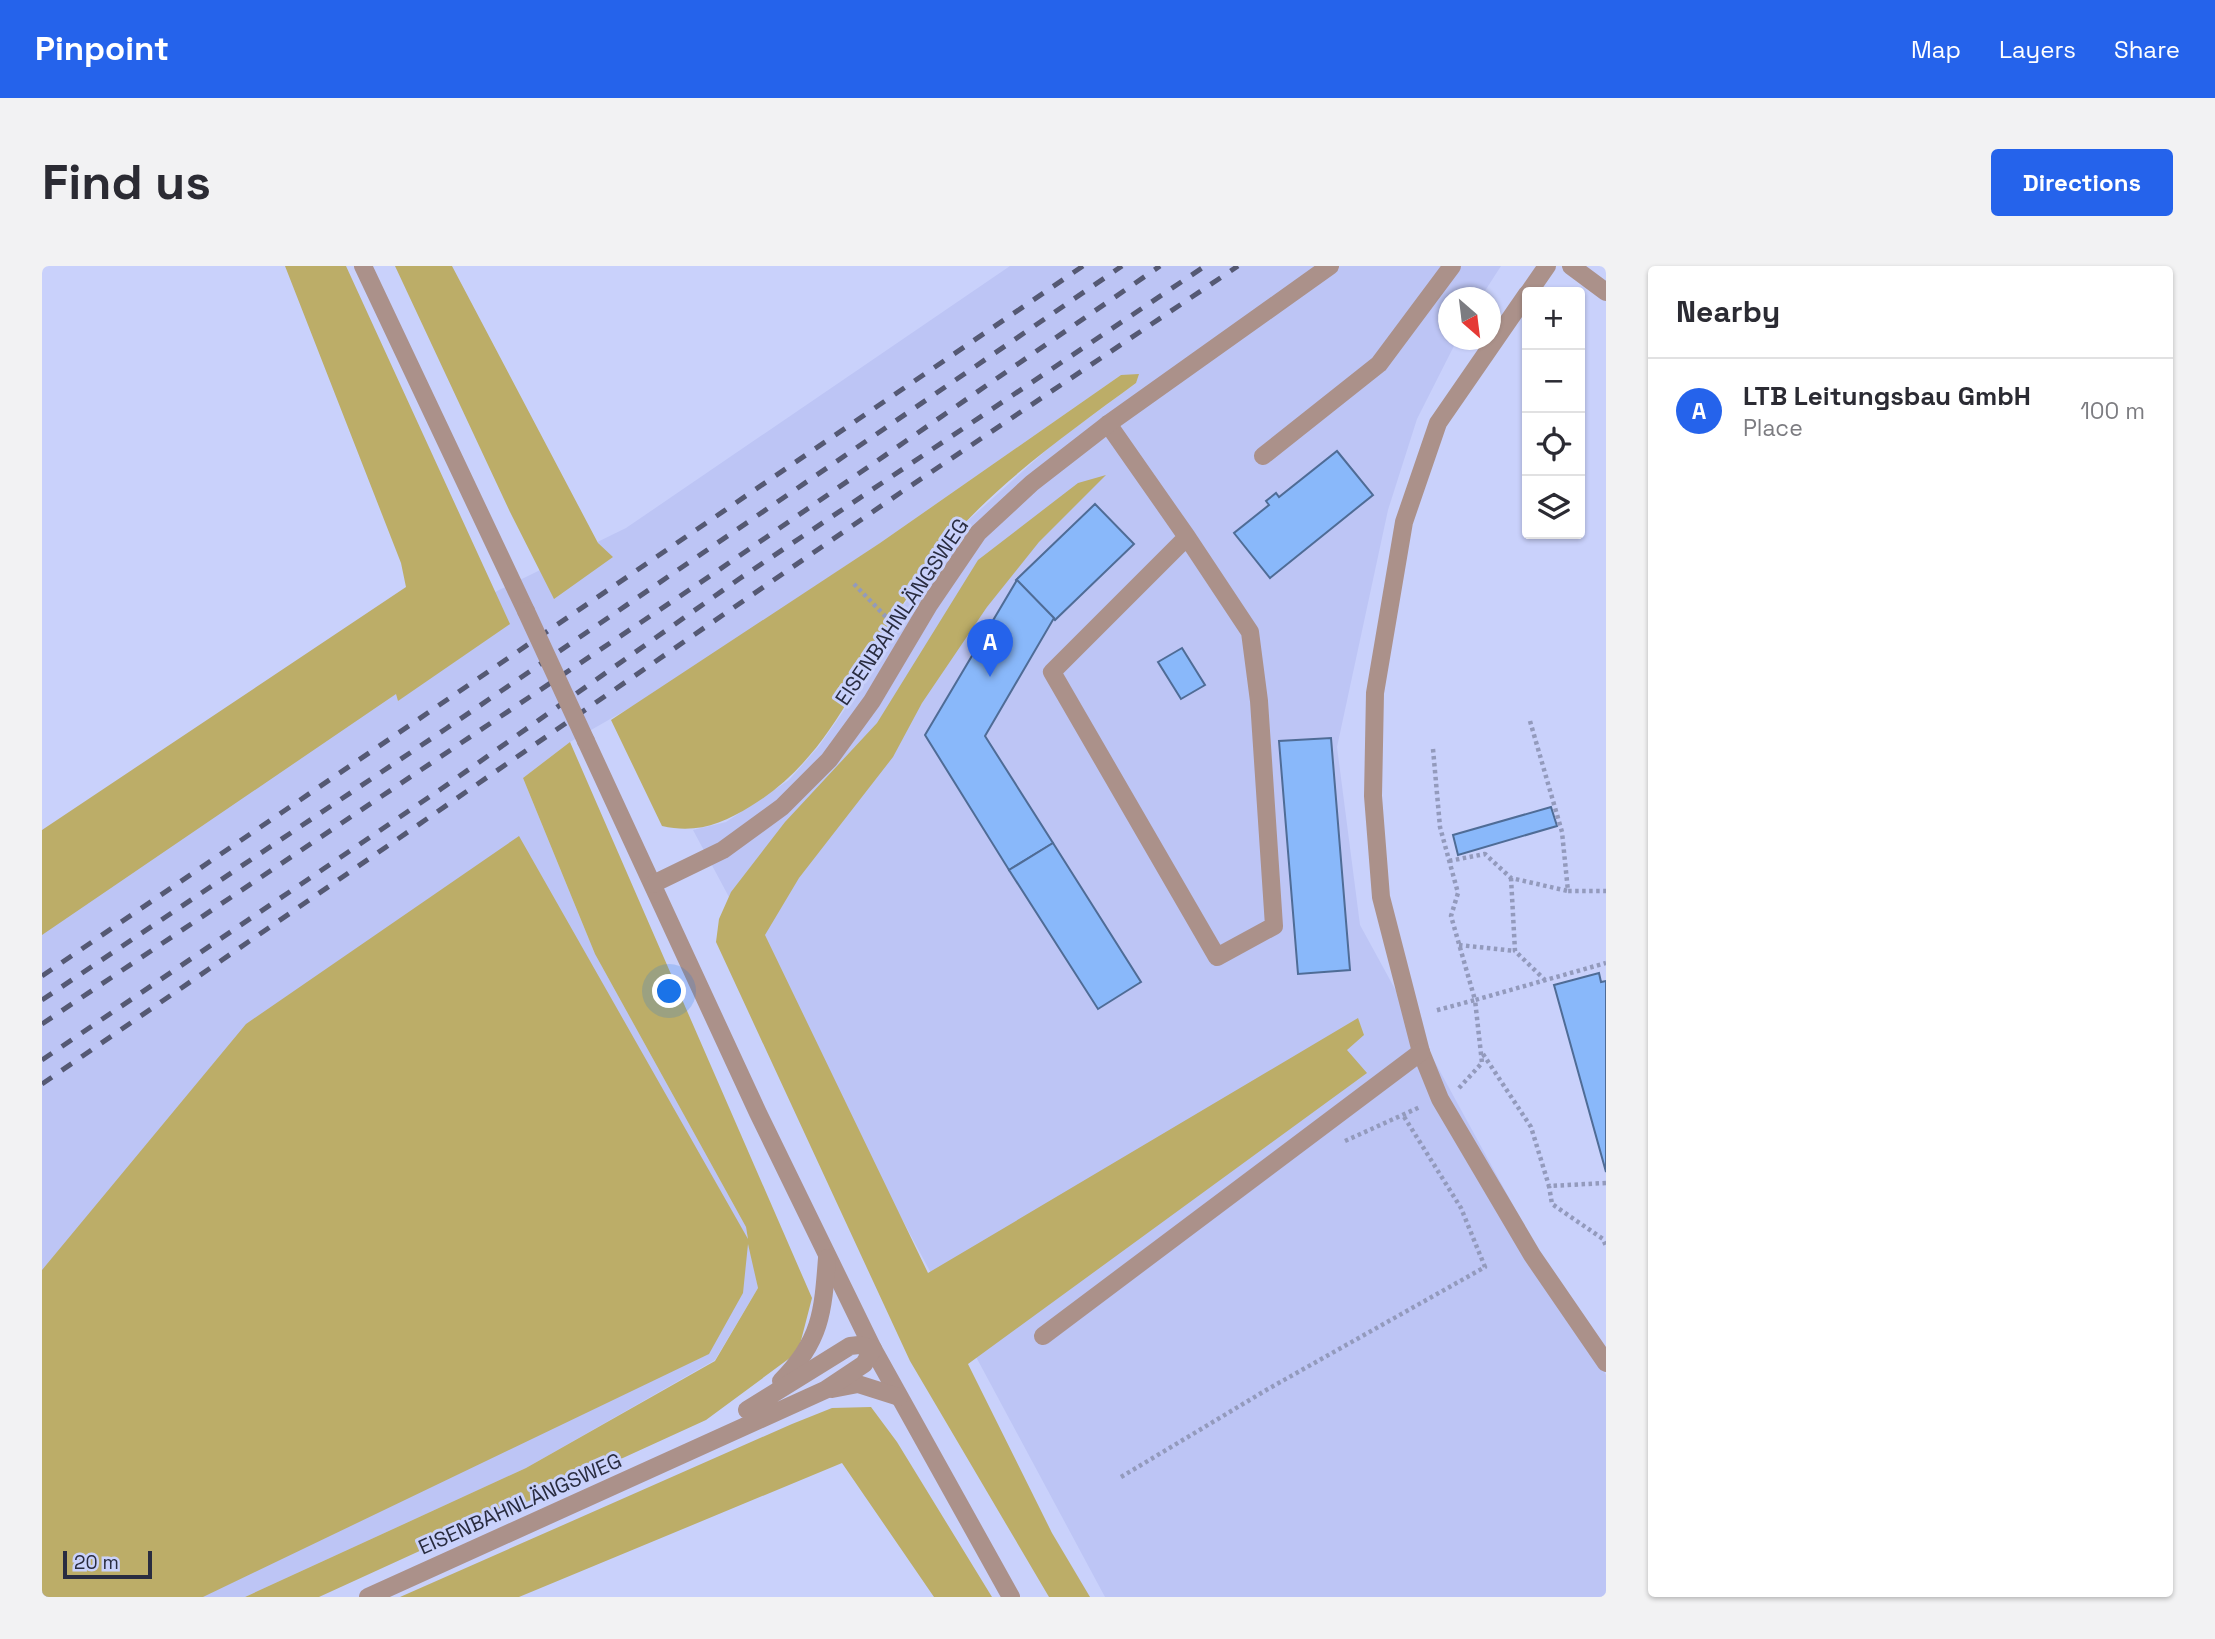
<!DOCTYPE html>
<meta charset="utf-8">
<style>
body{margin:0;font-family:"Space Grotesk",sans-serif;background:#f2f2f3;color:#2b2b33}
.controls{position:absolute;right:21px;top:21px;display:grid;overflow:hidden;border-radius:7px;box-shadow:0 2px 5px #0004}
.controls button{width:63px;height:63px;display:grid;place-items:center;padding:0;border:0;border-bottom:2px solid #e1e1e2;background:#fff;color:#2b2b33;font:35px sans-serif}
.compass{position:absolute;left:1396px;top:21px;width:63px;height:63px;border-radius:50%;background:#fff;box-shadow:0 2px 5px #0004;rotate:152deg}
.scale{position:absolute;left:21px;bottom:18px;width:89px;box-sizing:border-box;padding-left:7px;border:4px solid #292c40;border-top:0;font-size:19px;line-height:24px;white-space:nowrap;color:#292c40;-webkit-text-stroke:5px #c9d1fb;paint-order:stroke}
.you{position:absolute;left:628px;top:726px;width:24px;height:24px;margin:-18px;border:5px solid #fff;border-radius:50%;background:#1a73e8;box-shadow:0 0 0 10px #1a73e833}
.badge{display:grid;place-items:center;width:46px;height:46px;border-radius:50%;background:#2563eb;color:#fff;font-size:23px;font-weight:700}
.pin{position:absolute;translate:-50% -58px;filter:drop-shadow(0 2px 4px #0008)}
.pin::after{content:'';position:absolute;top:37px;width:24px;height:21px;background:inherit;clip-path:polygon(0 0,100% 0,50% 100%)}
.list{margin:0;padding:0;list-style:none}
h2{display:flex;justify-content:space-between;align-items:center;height:91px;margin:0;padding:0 28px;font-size:30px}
h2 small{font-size:23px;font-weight:400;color:#7c7c81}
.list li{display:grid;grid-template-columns:46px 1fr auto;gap:21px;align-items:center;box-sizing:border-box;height:105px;padding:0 28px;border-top:2px solid #e1e1e2}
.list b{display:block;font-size:26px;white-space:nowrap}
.list p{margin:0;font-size:23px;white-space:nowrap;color:#7c7c81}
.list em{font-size:23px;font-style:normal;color:#7c7c81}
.icon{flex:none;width:38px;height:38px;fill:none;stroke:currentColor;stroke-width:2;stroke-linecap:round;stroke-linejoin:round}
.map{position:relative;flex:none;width:1564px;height:1331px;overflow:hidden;border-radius:7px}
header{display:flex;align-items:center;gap:42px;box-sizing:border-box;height:98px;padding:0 35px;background:#2563eb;color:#fff}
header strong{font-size:33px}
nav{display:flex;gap:38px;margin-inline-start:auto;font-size:24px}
.intro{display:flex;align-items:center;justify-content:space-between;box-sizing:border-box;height:168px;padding:0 42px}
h1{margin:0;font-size:49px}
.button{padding:18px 32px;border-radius:7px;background:#2563eb;color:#fff;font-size:24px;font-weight:700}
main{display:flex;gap:42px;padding:0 42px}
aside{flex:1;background:#fff;border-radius:7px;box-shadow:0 2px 5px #0004}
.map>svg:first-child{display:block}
.built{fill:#bdc5f5}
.green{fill:#bcad68}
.building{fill:#89b8fa;stroke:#4f6c96;stroke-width:2}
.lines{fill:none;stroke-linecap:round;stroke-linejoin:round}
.path{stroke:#939abc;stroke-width:4.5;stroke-dasharray:3.5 3.5;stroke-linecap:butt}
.minor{stroke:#ab918a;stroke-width:18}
.rail{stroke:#555973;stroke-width:5;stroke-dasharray:12 12;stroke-linecap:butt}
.minor-bridge{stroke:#ab918a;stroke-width:18}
.labels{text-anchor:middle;stroke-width:6;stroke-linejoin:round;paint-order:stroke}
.street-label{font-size:21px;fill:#292c40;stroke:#c9d1fb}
</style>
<header>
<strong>Pinpoint</strong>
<nav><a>Map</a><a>Layers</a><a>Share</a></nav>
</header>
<div class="intro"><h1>Find us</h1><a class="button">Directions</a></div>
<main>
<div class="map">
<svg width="1564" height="1331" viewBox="0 0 1564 1331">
<rect width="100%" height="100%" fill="#c9d1fb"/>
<polygon class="built" points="968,0 1459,0 1439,31 1406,32 1406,74 1415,74 1375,153 1346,244 1295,481 1318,659 1564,1109 1564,1331 1063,1331 651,564 684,556 747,514 777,480 810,433 856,347 921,259 1010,179 1094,117 1079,109 838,277 612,428 528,476 481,512 553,688 704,961 716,1022 673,1094 484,1202 203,1331 0,1331 0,631 455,325 584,262"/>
<g class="green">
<polygon points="243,0 304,0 468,358 356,435 354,428 0,669 0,564 364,321 359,297"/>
<polygon points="353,0 410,0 556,277 571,291 512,333 468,246"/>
<path d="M1097 108 1094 117C1037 159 969 207 921 259 899 283 872 320 855 348 813 420 783 495 709 540 680 558 654 568 620 560L569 454 838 277 1079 109Z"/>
<polygon points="1064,209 997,276 945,341 880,437 851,491 757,612 723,669 886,1007 1316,752 1322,769 1305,784 1325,807 926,1098 1010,1267 1048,1331 1007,1331 868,1095 674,676 677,653 689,626 743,556 835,457 936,294 1036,217"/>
<polygon points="528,476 770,1032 756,1086 664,1154 277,1331 203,1331 484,1202 673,1095 716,1022 706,978 701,1027 667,1088 161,1331 0,1331 0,1004 204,758 477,570 706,973 704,961 553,688 481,512"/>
<polygon points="829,1141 855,1176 950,1331 892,1331 800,1197 477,1331 358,1331 750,1158 790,1142"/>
</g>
<g class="building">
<polygon points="1295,185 1331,229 1228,312 1192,267 1227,239 1224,235 1234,227 1237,231"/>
<polygon points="1053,238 1092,278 1013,354 974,314"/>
<polygon points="975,314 1012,352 943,470 1011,577 967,604 883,469"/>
<polygon points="1140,382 1163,419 1139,433 1116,396"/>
<polygon points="1289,472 1308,704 1256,708 1237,475"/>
<polygon points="1509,541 1515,560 1416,589 1411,569"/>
<polygon points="1011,577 1099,716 1056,743 967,604"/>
<polygon points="1557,707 1559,716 1564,715 1564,906 1512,719"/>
</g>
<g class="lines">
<g class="path">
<polyline points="812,318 850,357"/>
<polyline points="1488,455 1520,566 1526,625 1564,625"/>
<polyline points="1391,483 1398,561 1416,627 1409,650 1433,734 1392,745"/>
<polyline points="1407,595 1443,588 1469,612 1526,625"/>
<polyline points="1469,612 1473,685 1503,714"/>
<polyline points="1417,679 1473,685"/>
<polyline points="1441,788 1489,861 1507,920"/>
<polyline points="1417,822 1440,797 1433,734 1564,697"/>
<polyline points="1303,875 1378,841"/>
<polyline points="1564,917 1507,920 1510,938 1561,973 1564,980"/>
<polyline points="1079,1211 1226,1123 1443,1001 1419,942 1361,849"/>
</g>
<g class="minor">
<polyline points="321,0 484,345"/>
<polyline points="1529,0 1564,26"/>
<polyline points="1487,26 1505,0"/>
<polyline points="1485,28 1396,157 1362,256 1333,427 1331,530 1339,631 1379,786 1398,833 1490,989 1564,1097"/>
<polyline points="1066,158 1145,271 1010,406 1175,691 1232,660 1217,435 1208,366 1145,271"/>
<polyline points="1221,190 1337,98 1410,0"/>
<polyline points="544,475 716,847 831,1083 969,1331"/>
<polyline points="611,618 681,584 740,541 787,494 830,435 887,339 936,267 990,217 1066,158 1288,0"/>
<polyline points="1001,1070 1379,786"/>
<path d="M739 1115C779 1075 781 1046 785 992"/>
<polyline points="790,1123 816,1118 857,1131"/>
<polyline points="326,1331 783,1124 822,1098 831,1083 817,1079 808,1080 705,1144"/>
</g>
<g class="rail">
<polyline points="0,710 1041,0"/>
<polyline points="0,734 405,462 1080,0"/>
<polyline points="0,758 668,310 1118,0"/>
<polyline points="0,794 399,523 697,313 1163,0"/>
<polyline points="0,818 858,227 1196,0"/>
</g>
<polyline class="minor-bridge" points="484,345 544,475"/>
</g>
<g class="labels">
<g class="street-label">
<text transform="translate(860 346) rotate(-56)" y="7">EISENBAHNLÄNGSWEG</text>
<text transform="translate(478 1238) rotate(-24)" y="7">EISENBAHNLÄNGSWEG</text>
</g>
</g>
</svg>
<div class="controls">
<button>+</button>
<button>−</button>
<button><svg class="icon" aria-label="locate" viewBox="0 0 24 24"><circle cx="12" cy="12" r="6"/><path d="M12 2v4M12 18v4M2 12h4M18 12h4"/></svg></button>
<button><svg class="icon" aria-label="layers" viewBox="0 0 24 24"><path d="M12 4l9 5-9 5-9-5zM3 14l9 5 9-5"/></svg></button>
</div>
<svg class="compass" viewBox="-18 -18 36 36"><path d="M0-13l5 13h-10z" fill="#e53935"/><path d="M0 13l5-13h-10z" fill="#7c7c81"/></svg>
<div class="scale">20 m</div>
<div class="you"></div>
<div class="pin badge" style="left:948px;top:411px">A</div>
</div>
<aside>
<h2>Nearby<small></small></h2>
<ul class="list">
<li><span class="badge">A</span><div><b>LTB Leitungsbau GmbH</b><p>Place</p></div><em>100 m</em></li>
</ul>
</aside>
</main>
